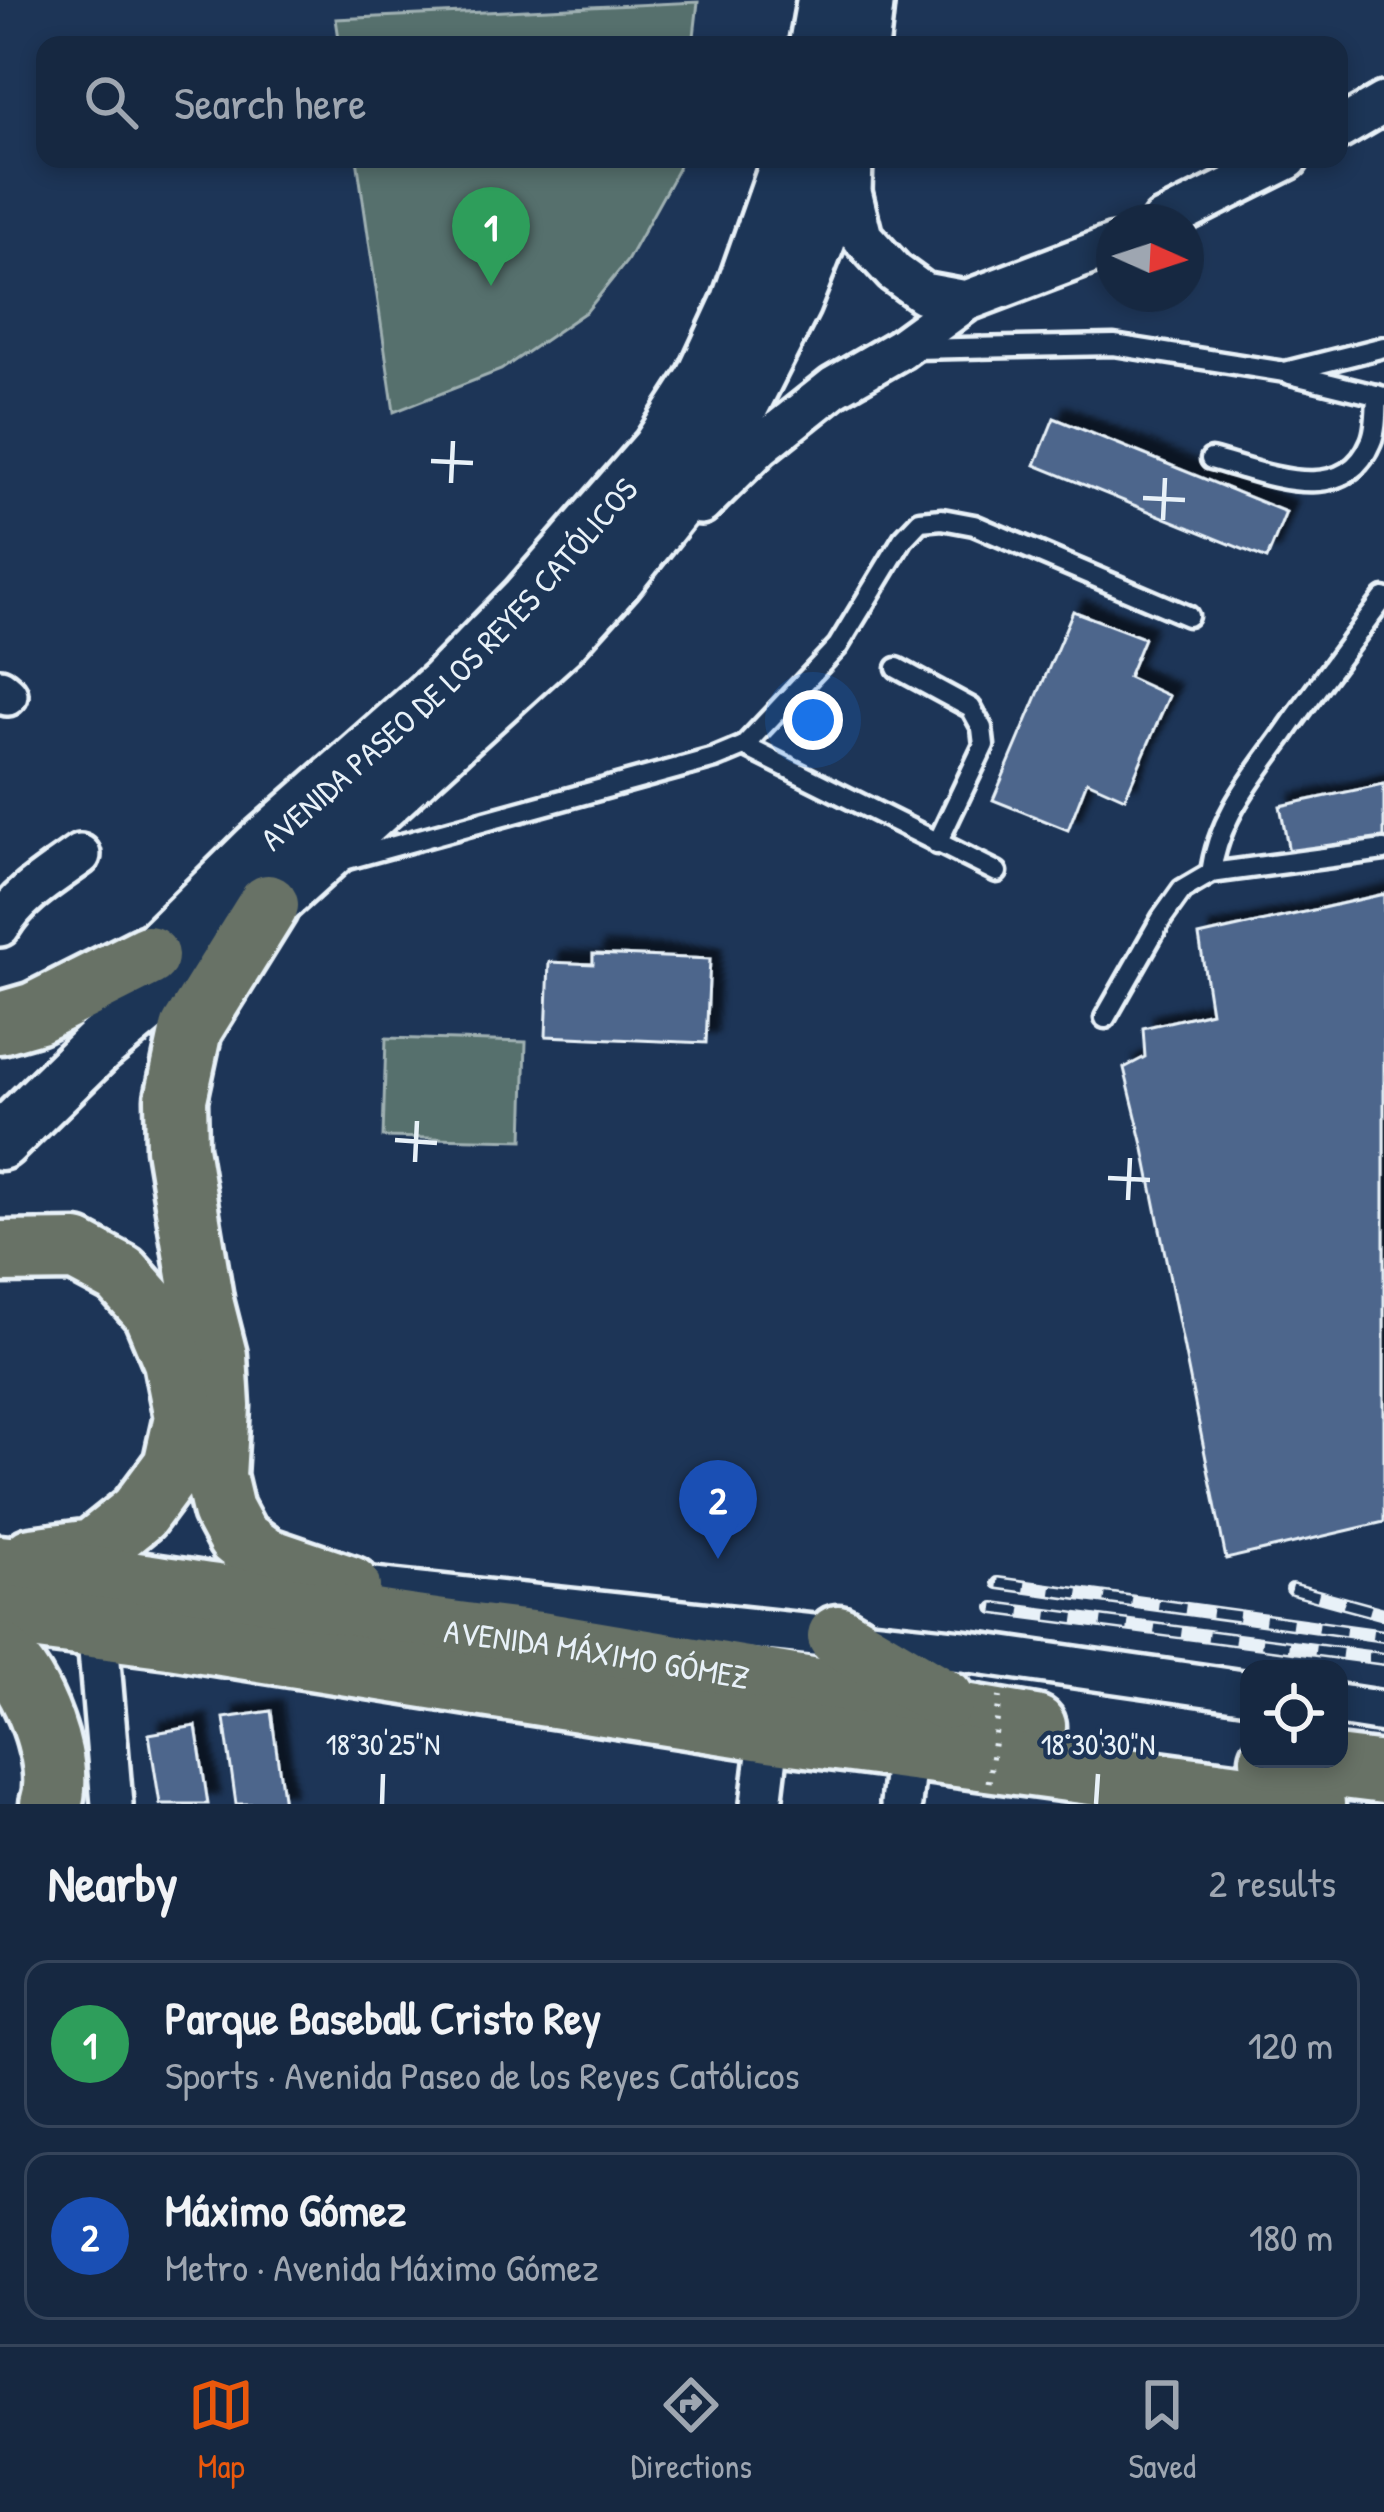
<!DOCTYPE html>
<meta charset="utf-8">
<style>
body{margin:0;font-family:"Patrick Hand",sans-serif;background:#23344c;color:#f1f3f6}
.controls{position:absolute;right:36px;bottom:36px;display:grid;overflow:hidden;border-radius:24px;box-shadow:0 6px 18px #0003}
.controls button{width:108px;height:108px;display:grid;place-items:center;padding:0;border:0;border-bottom:3px solid #35445a;background:#162841;color:#f1f3f6;font:60px sans-serif}
.compass{position:absolute;left:1096px;top:204px;width:108px;height:108px;border-radius:50%;background:#162841;box-shadow:0 6px 18px #0003;rotate:93deg}
.you{position:absolute;left:813px;top:720px;width:42px;height:42px;margin:-30px;border:9px solid #fff;border-radius:50%;background:#1a73e8;box-shadow:0 0 0 18px #1a73e833}
.badge{display:grid;place-items:center;width:78px;height:78px;border-radius:50%;background:#ea580c;color:#fff;font-size:39px;font-weight:700}
.pin{position:absolute;translate:-50% -99px;filter:drop-shadow(0 3px 6px #0008)}
.pin::after{content:'';position:absolute;top:63px;width:42px;height:36px;background:inherit;clip-path:polygon(0 0,100% 0,50% 100%)}
.list{margin:0;padding:0;list-style:none}
h2{display:flex;justify-content:space-between;align-items:center;height:156px;margin:0;padding:0 48px;font-size:51px}
h2 small{font-size:39px;font-weight:400;color:#9ea6b1}
.list li{display:grid;grid-template-columns:78px 1fr auto;gap:36px;align-items:center;box-sizing:border-box;height:168px;margin:0 24px 24px;padding:0 24px;border:3px solid #35445a;border-radius:24px}
.list b{display:block;font-size:45px;white-space:nowrap}
.list p{margin:0;font-size:39px;white-space:nowrap;color:#9ea6b1}
.list em{font-size:39px;font-style:normal;color:#9ea6b1}
.icon{flex:none;width:66px;height:66px;fill:none;stroke:currentColor;stroke-width:2;stroke-linecap:round;stroke-linejoin:round}
.map{position:relative;flex:none;width:1384px;height:1804px;overflow:hidden}
.search{position:absolute;background:#162841;box-shadow:0 6px 18px #0003;left:36px;right:36px;top:36px;height:132px;display:flex;align-items:center;gap:30px;box-sizing:border-box;padding:0 42px;border-radius:24px;color:#9ea6b1;font-size:45px}
.sheet{height:540px;background:#162841}
nav{display:flex;justify-content:space-around;align-items:center;box-sizing:border-box;height:168px;border-top:3px solid #35445a;background:#162841;font-size:33px;color:#9ea6b1}
nav a{display:grid;justify-items:center;gap:6px}
nav .on{color:#ea580c}
.map>svg:first-child{display:block}
.green{fill:#56706d;stroke:#9fb0b2;stroke-width:3}
.building{fill:#4d668c;stroke:#e8f1f8;stroke-width:3;filter:url(#shadow)}
.lines{fill:none;stroke-linecap:round;stroke-linejoin:round}
.service-casing{stroke:#e8f1f8;stroke-width:27}
.minor-casing{stroke:#e8f1f8;stroke-width:48}
.secondary-casing{stroke:#e8f1f8;stroke-width:63}
.primary-casing{stroke:#e8f1f8;stroke-width:69}
.service{stroke:#1d3557;stroke-width:18}
.minor{stroke:#1d3557;stroke-width:39}
.secondary{stroke:#1d3557;stroke-width:54}
.primary{stroke:#687266;stroke-width:60}
.rail-casing{stroke:#e8f1f8;stroke-width:14}
.rail{stroke:#1d3557;stroke-width:9;stroke-dasharray:27;stroke-linecap:butt}
.path-bridge{stroke:#e8f1f8;stroke-width:6;stroke-dasharray:3 9;stroke-linecap:butt}
.ticks{fill:none;stroke:#e8f1f8;stroke-width:4.5}
.labels{text-anchor:middle;stroke-width:9;stroke-linejoin:round;paint-order:stroke}
.street-label{font-size:33px;fill:#e8f1f8;stroke:#1d3557}
.ticks-label{font-size:30px;text-anchor:middle;fill:#e8f1f8;stroke:#1d3557;stroke-width:9;stroke-linejoin:round;paint-order:stroke}
</style>
<div class="map">
<svg width="1384" height="1804" viewBox="0 0 1384 1804">
<defs>
<filter id="shadow"><feDropShadow dx="11" dy="-11" stdDeviation="3" flood-color="#0009"/></filter>
</defs>
<rect width="100%" height="100%" fill="#1d3557"/>
<filter id="ink" filterUnits="userSpaceOnUse"><feTurbulence type="fractalNoise" baseFrequency=".00833" numOctaves="2"/><feDisplacementMap in="SourceGraphic" scale="24" xChannelSelector="R" yChannelSelector="G"/><feConvolveMatrix kernelMatrix="1 2 1 2 8 2 1 2 1" color-interpolation-filters="sRGB"/></filter>
<g filter="url(#ink)">
<g class="green">
<polygon points="698,2 693,45 340,45 336,19"/>
<polygon points="357,159 680,159 678,169 627,261 587,311 501,370 394,412"/>
<polygon points="386,1038 526,1042 523,1140 383,1137"/>
</g>
<g class="building">
<polygon points="1054,418 1286,512 1267,559 1035,465"/>
<polygon points="1073,611 1144,638 1128,677 1169,696 1125,798 1087,781 1068,830 993,800"/>
<polygon points="1384,784 1384,838 1290,857 1280,806"/>
<polygon points="1384,894 1384,1522 1226,1559 1144,1149 1124,1068 1145,1057 1143,1028 1211,1012 1199,936"/>
<polygon points="593,954 710,959 706,1043 546,1036 549,962 593,964"/>
<polygon points="271,1711 284,1804 236,1804 224,1718"/>
<polygon points="196,1726 208,1804 160,1804 149,1734"/>
</g>
<g class="lines">
<defs>
<g id="service">
<polyline points="914,349 1114,345 1285,372 1384,347"/>
<polyline points="1290,374 1384,397"/>
<path d="M1211 459C1262 472 1343 510 1371 442 1377 429 1376 410 1377 395"/>
<polyline points="897,668 971,708 982,728 984,745 937,844"/>
<polyline points="744,746 997,872"/>
<polyline points="340,861 715,758 744,746 838,646 903,539 920,521 942,519 974,525 1188,616"/>
<path d="M1211 873C1218 818 1253 777 1284 734 1316 688 1350 643 1384 598"/>
<polyline points="1105,1018 1162,918 1182,890 1211,873 1384,850"/>
</g>
<g id="minor">
<polyline points="1339,129 1384,103"/>
<polyline points="852,159 851,192 862,237 894,272 923,293 966,301"/>
<polyline points="1162,222 1288,159"/>
<polyline points="701,504 760,446 834,387 900,349 966,301 1114,245"/>
<polyline points="0,689 7,695"/>
<path d="M0 926C18 895 51 876 80 855"/>
<polyline points="346,1585 963,1651 1249,1692"/>
<polyline points="97,1627 112,1804"/>
<polyline points="1339,1705 1384,1712"/>
<polyline points="761,1804 770,1731"/>
<polyline points="901,1804 907,1750"/>
</g>
<g id="secondary">
<polyline points="817,45 825,0"/>
<polyline points="861,45 866,0"/>
<path id="s1" d="M119 987 258 850 444 686 528 600 659 450 703 382 739 304 790 159"/>
<polyline points="0,1142 97,1047 268,905 559,641 616,578 719,448 793,302 818,239 839,159"/>
</g>
<g id="primary">
<polyline points="268,905 191,1029 176,1099 177,1148 203,1305 216,1356 219,1406 215,1476 223,1510 238,1538 265,1558 350,1587"/>
<polyline points="0,1023 35,1013 148,956"/>
<polyline points="0,1252 76,1251 121,1275 153,1311 174,1361 185,1417 174,1466 139,1513 93,1550 32,1558"/>
<path id="s2" d="M0 1566C182 1584 360 1623 541 1642L1035 1726"/>
<polyline points="0,1615 170,1637 770,1731 1314,1804"/>
<polyline points="838,1636 944,1699"/>
<path d="M0 1653C32 1681 65 1763 51 1804"/>
<polyline points="1271,1759 1384,1773"/>
</g>
</defs>
<use href="#service" class="service-casing"/>
<use href="#minor" class="minor-casing"/>
<use href="#secondary" class="secondary-casing"/>
<use href="#primary" class="primary-casing"/>
<use href="#service" class="service"/>
<use href="#minor" class="minor"/>
<use href="#secondary" class="secondary"/>
<use href="#primary" class="primary"/>
<defs>
<g id="rail">
<polyline points="998,1583 1384,1636"/>
<polyline points="1292,1589 1384,1614"/>
<polyline points="994,1608 1384,1659"/>
</g>
</defs>
<use href="#rail" class="rail-casing"/>
<use href="#rail" class="rail"/>
<polyline class="path-bridge" points="987,1794 1000,1697"/>
</g>
</g>
<path class="ticks" d="M431 461 473 463M451 483 453 441M1143 498 1185 500M1163 520 1165 478M395 1140 437 1143M415 1162 417 1121M1108 1178 1150 1180M1128 1200 1130 1158M382 1804 383 1774M1096 1804 1098 1774"/>
<g class="labels">
<g class="street-label">
<text dy="12" stroke="none"><textPath href="#s1" startOffset="462">AVENIDA PASEO DE LOS REYES CATÓLICOS</textPath></text>
<text dy="12" stroke="none"><textPath href="#s2" startOffset="603">AVENIDA MÁXIMO GÓMEZ</textPath></text>
</g>
</g>
<g class="ticks-label">
<text x="383" y="1755">18°30'25"N</text>
<text x="1098" y="1755">18°30'30"N</text>
</g>
</svg>
<div class="controls">
<button><svg class="icon" aria-label="locate" viewBox="0 0 24 24"><circle cx="12" cy="12" r="6"/><path d="M12 2v4M12 18v4M2 12h4M18 12h4"/></svg></button>
</div>
<svg class="compass" viewBox="-18 -18 36 36"><path d="M0-13l5 13h-10z" fill="#e53935"/><path d="M0 13l5-13h-10z" fill="#9ea6b1"/></svg>
<div class="you"></div>
<div class="pin badge" style="left:491px;top:286px;background:#2e9e5b">1</div>
<div class="pin badge" style="left:718px;top:1559px;background:#1a4fb4">2</div>
<div class="search"><svg class="icon" aria-label="search" viewBox="0 0 24 24"><circle cx="10" cy="10" r="6"/><path d="M15 15l6 6"/></svg>Search here</div>
</div>
<section class="sheet">
<h2>Nearby<small>2 results</small></h2>
<ul class="list">
<li><span class="badge" style="background:#2e9e5b">1</span><div><b>Parque Baseball Cristo Rey</b><p>Sports · Avenida Paseo de los Reyes Católicos</p></div><em>120 m</em></li>
<li><span class="badge" style="background:#1a4fb4">2</span><div><b>Máximo Gómez</b><p>Metro · Avenida Máximo Gómez</p></div><em>180 m</em></li>
</ul>
</section>
<nav>
<a class="on"><svg class="icon" aria-label="map" viewBox="0 0 24 24"><path d="M3 6l6-2 6 2 6-2v14l-6 2-6-2-6 2zM9 4v14M15 6v14"/></svg>Map</a>
<a><svg class="icon" aria-label="directions" viewBox="0 0 24 24"><path d="M12 3l9 9-9 9-9-9zM9 14v-3h6M13 9l2 2-2 2"/></svg>Directions</a>
<a><svg class="icon" aria-label="saved" viewBox="0 0 24 24"><path d="M7 4h10v16l-5-4-5 4z"/></svg>Saved</a>
</nav>
